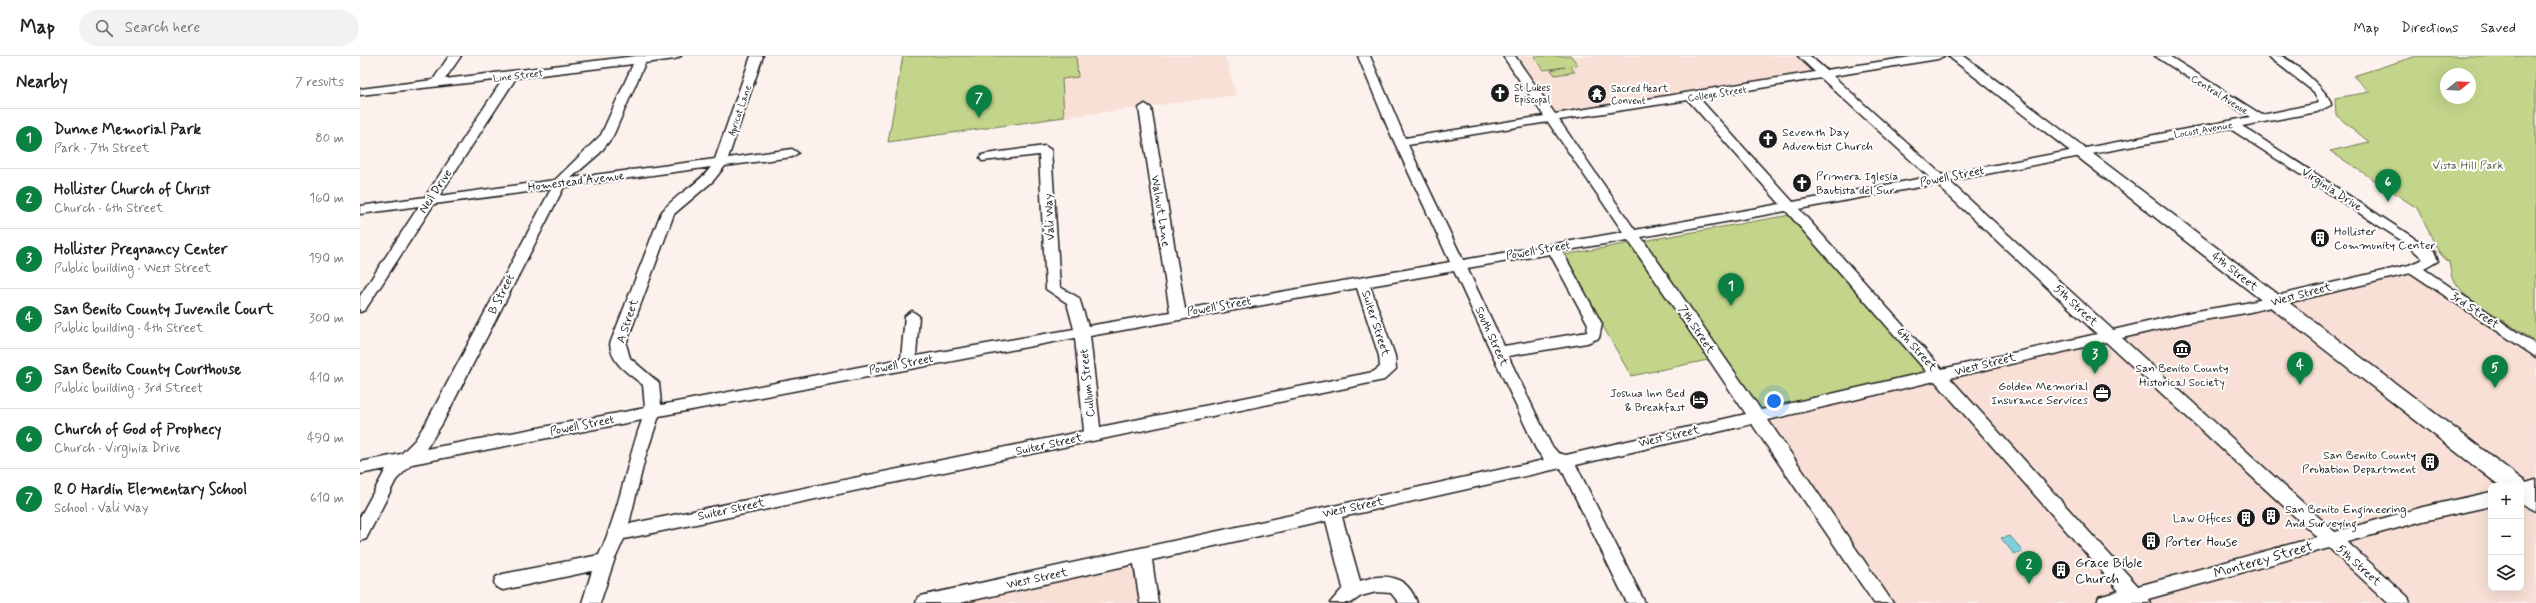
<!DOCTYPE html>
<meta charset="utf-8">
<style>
body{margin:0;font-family:Mynerve,sans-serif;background:#f2f2f2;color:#222}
.controls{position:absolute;right:12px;bottom:12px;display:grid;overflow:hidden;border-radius:8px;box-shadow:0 4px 16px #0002}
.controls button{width:36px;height:36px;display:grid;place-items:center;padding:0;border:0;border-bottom:1px solid #e0e0e0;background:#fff;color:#222;font:20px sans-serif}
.compass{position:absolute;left:2080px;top:12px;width:36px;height:36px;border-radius:50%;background:#fff;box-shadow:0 4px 16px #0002;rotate:72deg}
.you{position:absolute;left:1414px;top:345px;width:14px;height:14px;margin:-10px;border:3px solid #fff;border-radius:50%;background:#1a73e8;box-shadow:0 0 0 6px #1a73e833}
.badge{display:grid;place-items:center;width:26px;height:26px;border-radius:50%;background:#0b8043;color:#fff;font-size:13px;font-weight:700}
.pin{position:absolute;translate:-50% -33px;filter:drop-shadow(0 1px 2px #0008)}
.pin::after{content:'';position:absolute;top:21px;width:14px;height:12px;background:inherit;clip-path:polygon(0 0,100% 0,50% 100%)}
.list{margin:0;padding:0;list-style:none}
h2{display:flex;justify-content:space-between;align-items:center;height:52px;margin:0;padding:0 16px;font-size:17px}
h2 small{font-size:13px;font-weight:400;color:#767676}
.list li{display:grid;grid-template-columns:26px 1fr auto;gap:12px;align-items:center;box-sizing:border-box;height:60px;padding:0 16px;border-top:1px solid #e0e0e0}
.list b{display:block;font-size:15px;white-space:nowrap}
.list p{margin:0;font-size:13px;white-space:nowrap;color:#767676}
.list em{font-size:13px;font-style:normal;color:#767676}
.icon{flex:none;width:22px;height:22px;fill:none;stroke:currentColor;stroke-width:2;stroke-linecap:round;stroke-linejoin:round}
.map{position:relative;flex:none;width:2176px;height:547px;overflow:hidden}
header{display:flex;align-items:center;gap:24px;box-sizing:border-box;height:56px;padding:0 20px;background:#fff;border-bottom:1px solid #e0e0e0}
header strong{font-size:19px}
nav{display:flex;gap:22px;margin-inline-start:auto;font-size:14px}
.search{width:280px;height:36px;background:#f2f2f2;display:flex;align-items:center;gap:10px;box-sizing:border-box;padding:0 14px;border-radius:22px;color:#767676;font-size:15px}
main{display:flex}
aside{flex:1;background:#fff}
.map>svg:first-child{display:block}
.built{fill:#f8e0d6;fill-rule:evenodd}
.green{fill:#c2d58a;stroke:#6f7853;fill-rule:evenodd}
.water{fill:#80cfdc;stroke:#58878f}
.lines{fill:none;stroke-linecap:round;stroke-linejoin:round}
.minor-casing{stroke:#1c1c1c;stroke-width:3}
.major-casing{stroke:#1c1c1c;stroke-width:3}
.minor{fill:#fff;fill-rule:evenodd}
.major{fill:#fff;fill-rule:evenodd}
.labels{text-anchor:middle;stroke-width:4;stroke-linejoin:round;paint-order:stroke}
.far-street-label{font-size:10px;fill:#1c1c1c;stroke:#fff}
.far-poi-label{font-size:10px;fill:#1c1c1c;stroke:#fff;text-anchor:start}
.poi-label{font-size:12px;fill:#1c1c1c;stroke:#fff;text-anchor:start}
.park-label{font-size:12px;fill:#565d42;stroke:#fff}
.street-label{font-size:12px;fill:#1c1c1c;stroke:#fff}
.near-poi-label{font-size:14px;fill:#1c1c1c;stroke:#fff;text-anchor:start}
.near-street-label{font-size:14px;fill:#1c1c1c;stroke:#fff}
</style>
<header>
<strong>Map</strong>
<div class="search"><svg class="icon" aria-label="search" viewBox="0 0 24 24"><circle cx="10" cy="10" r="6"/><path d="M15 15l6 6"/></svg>Search here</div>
<nav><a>Map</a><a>Directions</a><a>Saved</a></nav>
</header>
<main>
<aside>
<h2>Nearby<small>7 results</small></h2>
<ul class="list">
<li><span class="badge">1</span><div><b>Dunne Memorial Park</b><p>Park · 7th Street</p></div><em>80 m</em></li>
<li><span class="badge">2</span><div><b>Hollister Church of Christ</b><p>Church · 6th Street</p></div><em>160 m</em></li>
<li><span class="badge">3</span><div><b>Hollister Pregnancy Center</b><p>Public building · West Street</p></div><em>190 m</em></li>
<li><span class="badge">4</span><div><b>San Benito County Juvenile Court</b><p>Public building · 4th Street</p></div><em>300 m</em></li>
<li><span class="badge">5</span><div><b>San Benito County Courthouse</b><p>Public building · 3rd Street</p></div><em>410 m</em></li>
<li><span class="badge">6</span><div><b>Church of God of Prophecy</b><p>Church · Virginia Drive</p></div><em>490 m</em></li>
<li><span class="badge">7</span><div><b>R O Hardin Elementary School</b><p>School · Vali Way</p></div><em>610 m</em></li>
</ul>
</aside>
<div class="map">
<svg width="2176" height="547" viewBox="0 0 2176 547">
<rect width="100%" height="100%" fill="#fcf1ec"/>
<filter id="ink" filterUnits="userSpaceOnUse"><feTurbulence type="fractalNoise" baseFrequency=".025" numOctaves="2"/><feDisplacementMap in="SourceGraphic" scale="8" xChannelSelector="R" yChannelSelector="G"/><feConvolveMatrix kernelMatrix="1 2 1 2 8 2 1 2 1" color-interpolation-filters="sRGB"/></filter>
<g filter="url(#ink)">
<g class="built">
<polygon points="543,0 865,0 876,39 531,84"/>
<polygon points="1151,0 1441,0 1461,19 1195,61"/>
<path d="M2053 212 2176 294V547H1525L1395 361ZM2131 430H2161V532H2131Z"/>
<polygon points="782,499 789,547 565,547"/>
</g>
<g class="green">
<polygon points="543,0 716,0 718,21 702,23 704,61 528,86"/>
<polygon points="1174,0 1211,0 1218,9 1210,10 1215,16 1195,19 1191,14 1205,11 1184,14"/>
<path d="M2057 0H2176V286L2106 240 2092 222 2089 205H2087L2079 196 2057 152 1970 95 2009 86 1976 59 1975 42 2010 36 1993 20ZM2086 18H2110V42H2086Z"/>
<polygon points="1430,159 1570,316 1400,356 1362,301 1271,320 1203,199"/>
</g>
<polygon class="water" points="1650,480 1663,495 1654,498 1641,482"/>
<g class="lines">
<defs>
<g id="minor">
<path d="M89 0H101L85 23 276 0H321L315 3 285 7 253 80 240 97 211 122 355 103 391 0H403L368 102 432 93 438 97 432 101 365 110 353 125 314 158 266 288 270 302 299 327 301 349 541 303 545 260 552 255 559 260 556 300 714 273 707 247 686 233 679 99 622 105 620 102 622 99 626 98 685 90 691 94 700 231 719 242 728 270 810 256 779 52 785 48 791 52 825 253 1090 206 1027 70 998 0H1010L1045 82 1184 60 1143 0H1155L1195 58 1455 16 1438 0H1450L1466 14 1557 0H1584L1578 3 1473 20 1582 119 1890 61 1795 0H1809L1902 59 1959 47 1954 36 1908 0C1912 0 1918 0 1921 0 1932 4 1971 37 1971 49L1957 56 1882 70 2074 195 2078 205 2064 213 2176 289V301L2051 217 1886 257 1831 266 1762 282 1975 476 2063 451 2131 436V450L2063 465 1987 486 2048 541 2050 547H2028L1969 492 1788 543 1790 547H1737L1739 541 1759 535 1575 325 1408 364 1533 547H1514L1392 368 1216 409 1285 547H1267L1201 412 982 461 1000 525C1026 516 1048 520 1057 547H1039L1031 537 1016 536 1001 540 991 547H970L983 532 966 465 792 504 798 547H780L774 508 600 547H556L558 541 565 539 1184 404 1176 393 1094 215 1010 230 1035 300 1036 313 1024 324 264 483 254 505 240 547H222L232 515 143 534 136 531 134 526 136 521 143 518 239 499C259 456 266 408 282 364L52 408 36 424 6 483 0 485V461L26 413 0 418V406L41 398 55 384 67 365 191 133 74 148 5 254 0 256V240L59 150 0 158V150L65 141 143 23 0 39V33L73 24ZM273 8 241 79 195 124 79 140 156 22ZM1461 22 1569 121 1433 146 1339 42ZM1328 44 1420 148 1275 174 1199 64ZM1188 66 1263 176 1103 204 1048 89ZM1869 72 2047 188 2063 203 2049 209 1886 247 1831 256 1753 274 1589 125ZM351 111C337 130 315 138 301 157L250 288C252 309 269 317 283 329L285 352 66 393 82 368 204 131ZM1576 128 1737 278 1582 313 1439 153ZM1426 155 1567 316 1401 354 1281 181ZM1268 184 1386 358 1206 399 1198 397 1191 389 1148 300 1227 287 1239 282 1242 268 1202 195ZM1190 198 1228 268 1227 276 1144 290 1107 212ZM997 232 1019 300 1020 311 1013 316 740 371 730 280ZM715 282 724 375 269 468 285 402 299 360ZM1746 286 1957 481 1778 530 1590 322Z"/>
<polygon points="2176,424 2176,438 2161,442 2161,430 2156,430"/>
</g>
<polygon id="major" points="1588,0 1604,0 2176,434 2176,455 2161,447 2161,430 2140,430"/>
</defs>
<use href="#minor" class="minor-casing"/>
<use href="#major" class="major-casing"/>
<use href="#minor" class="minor"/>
<use href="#major" class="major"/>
</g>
</g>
<defs>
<symbol id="church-disc" viewBox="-11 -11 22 22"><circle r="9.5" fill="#1c1c1c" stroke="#fff"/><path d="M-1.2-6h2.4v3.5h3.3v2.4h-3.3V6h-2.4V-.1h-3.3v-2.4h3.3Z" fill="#fff"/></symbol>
<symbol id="temple-disc" viewBox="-11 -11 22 22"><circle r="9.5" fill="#1c1c1c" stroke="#fff"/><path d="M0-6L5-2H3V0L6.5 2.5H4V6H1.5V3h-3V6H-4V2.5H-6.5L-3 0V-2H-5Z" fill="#fff"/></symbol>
<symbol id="building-disc" viewBox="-11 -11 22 22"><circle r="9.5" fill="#1c1c1c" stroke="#fff"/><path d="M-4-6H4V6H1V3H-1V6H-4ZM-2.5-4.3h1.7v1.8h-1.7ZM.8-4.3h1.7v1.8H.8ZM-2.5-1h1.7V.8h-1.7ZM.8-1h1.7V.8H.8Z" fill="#fff"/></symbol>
<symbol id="museum-disc" viewBox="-11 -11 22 22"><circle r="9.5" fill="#1c1c1c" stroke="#fff"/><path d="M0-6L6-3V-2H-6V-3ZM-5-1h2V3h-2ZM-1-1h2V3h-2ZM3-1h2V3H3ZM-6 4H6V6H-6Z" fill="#fff"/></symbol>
<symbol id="office-disc" viewBox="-11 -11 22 22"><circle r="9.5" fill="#1c1c1c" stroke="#fff"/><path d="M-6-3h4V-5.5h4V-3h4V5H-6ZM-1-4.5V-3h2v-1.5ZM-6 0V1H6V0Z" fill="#fff"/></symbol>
<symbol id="hotel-disc" viewBox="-11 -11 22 22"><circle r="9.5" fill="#1c1c1c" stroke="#fff"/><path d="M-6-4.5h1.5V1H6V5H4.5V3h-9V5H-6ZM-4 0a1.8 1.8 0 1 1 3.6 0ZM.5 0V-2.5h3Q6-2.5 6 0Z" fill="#fff"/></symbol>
</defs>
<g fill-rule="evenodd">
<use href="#church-disc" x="1129" y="26" width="22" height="22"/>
<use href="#temple-disc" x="1226" y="27" width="22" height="22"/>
<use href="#church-disc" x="1397" y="72" width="22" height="22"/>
<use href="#church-disc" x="1431" y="116" width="22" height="22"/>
<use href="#building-disc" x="1949" y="171" width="22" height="22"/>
<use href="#museum-disc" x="1811" y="282" width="22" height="22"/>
<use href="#office-disc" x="1731" y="326" width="22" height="22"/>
<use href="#hotel-disc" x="1328" y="333" width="22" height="22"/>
<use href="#building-disc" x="2059" y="395" width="22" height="22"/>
<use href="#building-disc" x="1900" y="449" width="22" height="22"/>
<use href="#building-disc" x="1875" y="451" width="22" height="22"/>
<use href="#building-disc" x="1780" y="474" width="22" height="22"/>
<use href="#building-disc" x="1690" y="503" width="22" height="22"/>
</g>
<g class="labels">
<g class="far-street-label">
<text transform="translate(158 19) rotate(-7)" y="4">Line Street</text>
<text transform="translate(1357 37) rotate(-9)" y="4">College Street</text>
<text transform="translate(1860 38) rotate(32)" y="4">Central Avenue</text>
<text transform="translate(379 54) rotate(-71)" y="4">Apricot Lane</text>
<text transform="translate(1843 73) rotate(-10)" y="4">Locust Avenue</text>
</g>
<g class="far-poi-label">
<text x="1154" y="35">St Lukes<tspan x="1154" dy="12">Episcopal</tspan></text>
<text x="1251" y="36">Sacred Heart<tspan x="1251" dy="12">Convent</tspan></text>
</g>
<g class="poi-label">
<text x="1422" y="80">Seventh Day<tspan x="1422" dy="14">Adventist Church</tspan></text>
<text x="1456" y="124">Primera Iglesia<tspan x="1456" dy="14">Bautista del Sur</tspan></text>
<text x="1974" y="179">Hollister<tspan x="1974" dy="14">Community Center</tspan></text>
<text x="1822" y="316" text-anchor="middle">San Benito County<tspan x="1822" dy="14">Historical Society</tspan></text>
<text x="1728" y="334" text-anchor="end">Golden Memorial<tspan x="1728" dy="14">Insurance Services</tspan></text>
<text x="1325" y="341" text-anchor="end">Joshua Inn Bed<tspan x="1325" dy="14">&amp; Breakfast</tspan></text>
<text x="2056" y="403" text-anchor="end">San Benito County<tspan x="2056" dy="14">Probation Department</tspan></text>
<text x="1925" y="457">San Benito Engineering<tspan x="1925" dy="14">And Surveying</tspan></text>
<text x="1872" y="466" text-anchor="end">Law Offices</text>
</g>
<g class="park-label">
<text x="2108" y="113">Vista Hill Park</text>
</g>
<g class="street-label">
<text transform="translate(1592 120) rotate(-11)" y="4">Powell Street</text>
<text transform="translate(216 125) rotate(-7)" y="4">Homestead Avenue</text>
<text transform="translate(1972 133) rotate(33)" y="4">Virginia Drive</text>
<text transform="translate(75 135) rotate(-57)" y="4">Neil Drive</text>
<text transform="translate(801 155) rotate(81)" y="4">Walnut Lane</text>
<text transform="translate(689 161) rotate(-93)" y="4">Vali Way</text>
<text transform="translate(1178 194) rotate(-10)" y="4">Powell Street</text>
<text transform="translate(1875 215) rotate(38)" y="4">4th Street</text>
<text transform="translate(141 238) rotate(-63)" y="4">B Street</text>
<text transform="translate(1941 238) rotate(-15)" y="4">West Street</text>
<text transform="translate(1716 249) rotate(43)" y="4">5th Street</text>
<text transform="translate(859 250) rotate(-10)" y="4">Powell Street</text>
<text transform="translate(2115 254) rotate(34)" y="4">3rd Street</text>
<text transform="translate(267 265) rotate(-72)" y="4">A Street</text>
<text transform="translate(1016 267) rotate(72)" y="4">Suiter Street</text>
<text transform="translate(1337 273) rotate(56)" y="4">7th Street</text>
<text transform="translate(1132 280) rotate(65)" y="4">South Street</text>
<text transform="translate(1557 293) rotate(48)" y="4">6th Street</text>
<text transform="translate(541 308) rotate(-11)" y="4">Powell Street</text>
<text transform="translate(1625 308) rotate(-14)" y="4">West Street</text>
<text transform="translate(727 327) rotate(-96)" y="4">Cullum Street</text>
<text transform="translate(222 369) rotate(-11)" y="4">Powell Street</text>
<text transform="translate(1309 380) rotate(-13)" y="4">West Street</text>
<text transform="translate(689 388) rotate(-12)" y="4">Suiter Street</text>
<text transform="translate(993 451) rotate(-12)" y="4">West Street</text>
<text transform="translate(371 453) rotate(-12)" y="4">Suiter Street</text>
<text transform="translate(1999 509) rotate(42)" y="4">5th Street</text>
<text transform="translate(677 522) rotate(-12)" y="4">West Street</text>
</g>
<g class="near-poi-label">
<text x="1805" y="490">Porter House</text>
<text x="1715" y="511">Grace Bible<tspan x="1715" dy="16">Church</tspan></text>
</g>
<g class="near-street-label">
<text transform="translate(1903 503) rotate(-16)" y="5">Monterey Street</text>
</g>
</g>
</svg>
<div class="controls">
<button>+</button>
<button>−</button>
<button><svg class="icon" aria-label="layers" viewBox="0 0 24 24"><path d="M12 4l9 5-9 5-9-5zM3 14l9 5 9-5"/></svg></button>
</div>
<svg class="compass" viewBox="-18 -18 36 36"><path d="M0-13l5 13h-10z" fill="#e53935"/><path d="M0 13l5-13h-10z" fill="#767676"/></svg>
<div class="you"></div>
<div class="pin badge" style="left:1371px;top:250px">1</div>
<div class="pin badge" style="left:1669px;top:528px">2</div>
<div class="pin badge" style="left:1735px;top:318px">3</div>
<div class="pin badge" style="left:1940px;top:329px">4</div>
<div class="pin badge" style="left:2135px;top:332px">5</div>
<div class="pin badge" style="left:2028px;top:146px">6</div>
<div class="pin badge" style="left:619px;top:62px">7</div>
</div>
</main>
